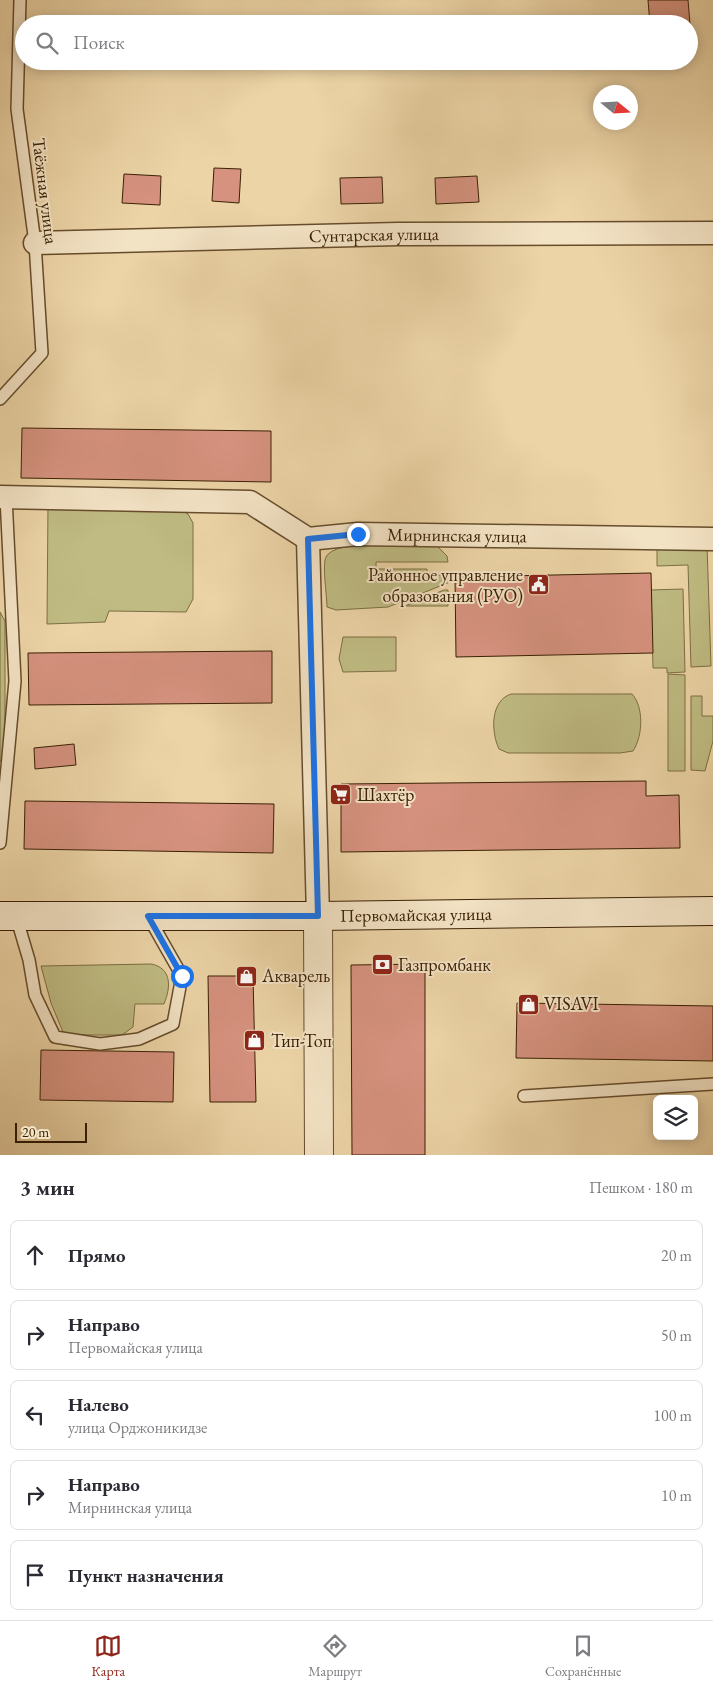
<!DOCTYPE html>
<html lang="ru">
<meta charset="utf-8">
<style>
body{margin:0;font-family:"EB Garamond",serif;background:#f2f2f3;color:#2b2b33}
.controls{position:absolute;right:15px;bottom:15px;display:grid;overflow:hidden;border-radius:8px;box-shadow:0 2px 12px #0003}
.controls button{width:45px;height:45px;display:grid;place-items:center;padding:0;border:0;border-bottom:1px solid #e1e1e2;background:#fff;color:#2b2b33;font:25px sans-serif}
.compass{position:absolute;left:593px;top:85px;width:45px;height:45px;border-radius:50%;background:#fff;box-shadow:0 2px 12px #0003;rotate:108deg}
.scale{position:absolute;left:15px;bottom:12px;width:72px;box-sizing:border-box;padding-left:5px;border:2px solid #3a2004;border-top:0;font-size:14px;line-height:18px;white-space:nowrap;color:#3a2004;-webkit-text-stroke:4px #f3e3c5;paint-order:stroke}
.stop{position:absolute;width:15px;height:15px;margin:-11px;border:4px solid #1a73e8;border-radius:50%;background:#fff}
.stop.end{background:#1a73e8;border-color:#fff;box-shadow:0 1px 5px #0008}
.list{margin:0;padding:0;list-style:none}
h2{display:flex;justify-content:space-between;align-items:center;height:65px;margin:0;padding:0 20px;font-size:21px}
h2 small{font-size:16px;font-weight:400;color:#7c7c81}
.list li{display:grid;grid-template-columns:32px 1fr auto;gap:15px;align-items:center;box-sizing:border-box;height:70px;margin:0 10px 10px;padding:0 10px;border:1px solid #e1e1e2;border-radius:8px}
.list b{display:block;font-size:19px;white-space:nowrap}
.list p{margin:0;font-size:16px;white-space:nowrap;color:#7c7c81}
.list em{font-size:16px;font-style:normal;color:#7c7c81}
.icon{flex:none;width:28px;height:28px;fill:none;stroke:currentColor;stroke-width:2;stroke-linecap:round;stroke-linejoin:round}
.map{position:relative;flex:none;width:713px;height:1155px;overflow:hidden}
.search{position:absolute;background:#fff;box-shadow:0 2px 12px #0003;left:15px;right:15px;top:15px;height:55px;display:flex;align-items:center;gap:12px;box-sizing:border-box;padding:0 18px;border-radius:28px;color:#7c7c81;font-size:19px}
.sheet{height:465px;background:#fff}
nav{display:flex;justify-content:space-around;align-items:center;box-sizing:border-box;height:70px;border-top:1px solid #e1e1e2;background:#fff;font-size:14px;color:#7c7c81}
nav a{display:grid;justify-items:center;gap:2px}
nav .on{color:#8f2418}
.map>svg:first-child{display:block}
.green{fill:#bfbb82;stroke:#7c6e43}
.building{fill:#d6927f;stroke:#3a2004}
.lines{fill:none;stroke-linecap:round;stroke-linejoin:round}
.service-casing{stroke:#664d2c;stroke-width:14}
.minor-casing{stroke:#664d2c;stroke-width:25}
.tertiary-casing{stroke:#664d2c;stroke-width:30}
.secondary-casing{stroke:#3a2004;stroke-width:30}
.service{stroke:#f3e3c5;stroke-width:11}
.minor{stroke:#f3e3c5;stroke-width:22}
.tertiary{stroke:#f3e3c5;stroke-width:28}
.secondary{stroke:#f3e3c5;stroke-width:28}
.route{stroke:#1a73e8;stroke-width:6}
.labels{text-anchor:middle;stroke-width:4;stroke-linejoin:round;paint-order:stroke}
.street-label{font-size:18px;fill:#3a2004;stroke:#f3e3c5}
.poi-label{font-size:18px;fill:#3a2004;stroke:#f3e3c5;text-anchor:start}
</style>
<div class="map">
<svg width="713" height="1155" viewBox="0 0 713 1155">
<rect width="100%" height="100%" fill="#ecd4a6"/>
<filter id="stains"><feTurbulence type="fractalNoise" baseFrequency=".004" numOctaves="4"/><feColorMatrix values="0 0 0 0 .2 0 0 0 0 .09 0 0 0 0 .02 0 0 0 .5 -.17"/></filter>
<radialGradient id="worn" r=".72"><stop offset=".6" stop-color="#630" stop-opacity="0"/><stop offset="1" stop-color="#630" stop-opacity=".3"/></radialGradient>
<g class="green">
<polygon points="48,504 177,508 188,514 193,523 193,599 186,612 109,611 105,622 47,624"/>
<path d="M435 544 447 556 448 562H376V569H427V575H450V582L388 607 336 610 327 607C327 596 322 565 326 557 335 538 415 544 435 544Z"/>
<polygon points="707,545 711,666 691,667 688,565 657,566 657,546"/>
<polygon points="683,589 685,672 667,673 667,668 653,668 651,590"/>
<polygon points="444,590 448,590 448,606 405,606"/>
<polygon points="0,612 5,621 5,753 0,762"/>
<polygon points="343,637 396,637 396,671 343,672 339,659"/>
<polygon points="668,674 685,675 685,771 668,771"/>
<path d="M511 694H632C644 707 643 736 633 751L620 753H508L499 749C491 732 490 701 511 694Z"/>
<polygon points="691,696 702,696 702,716 713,716 713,741 705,771 691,770"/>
<path d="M151 964C172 968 171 987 164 1004H135L133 1027 122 1035H75L63 1032 51 1003 41 966Z"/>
</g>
<g class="building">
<polygon points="648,0 688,0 690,24 650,24"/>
<polygon points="214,168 241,169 239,203 212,201"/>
<polygon points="124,174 161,176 160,205 122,203"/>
<polygon points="477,176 479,202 436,204 435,178"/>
<polygon points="382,177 383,203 341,204 340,178"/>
<polygon points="22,428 271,431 271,482 21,478"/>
<polygon points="651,573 653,653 456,657 455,577"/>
<polygon points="272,651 272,703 29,705 28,653"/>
<polygon points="74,744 76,765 35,769 34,748"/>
<polygon points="646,781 646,796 679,795 680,848 341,852 341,784"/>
<polygon points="25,801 274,804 273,853 24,849"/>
<polygon points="425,964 425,1155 352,1155 351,965"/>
<polygon points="208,976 253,976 256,1102 210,1102"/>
<polygon points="517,1003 713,1006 713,1061 516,1058"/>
<polygon points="41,1050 174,1052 173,1102 40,1100"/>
</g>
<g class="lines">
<defs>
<g id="service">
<polyline points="0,399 42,353 35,243 17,109 20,0"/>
<polyline points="0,843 15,681 6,497"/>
<polyline points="16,916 29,960 35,995 55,1037 100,1044 139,1039 173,1024 182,976 149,918"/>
<polyline points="524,1096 713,1084"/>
</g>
<g id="minor">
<path id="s1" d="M35 243 398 234 713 233"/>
<path id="s2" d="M0 497 250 502 308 539 358 534 713 539"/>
<polyline points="308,539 318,916"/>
</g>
<polyline id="tertiary" points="318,916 319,1155"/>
<g id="secondary">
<path id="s3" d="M0 916H318L713 911"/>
</g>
</defs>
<use href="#service" class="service-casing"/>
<use href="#minor" class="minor-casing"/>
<use href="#tertiary" class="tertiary-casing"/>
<use href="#secondary" class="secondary-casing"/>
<use href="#service" class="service"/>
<use href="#minor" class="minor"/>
<use href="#tertiary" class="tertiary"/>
<use href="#secondary" class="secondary"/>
</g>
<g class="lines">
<polyline class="route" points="182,976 148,916 318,916 308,539 358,534"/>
</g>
<defs>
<symbol id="civic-square" viewBox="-11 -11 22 22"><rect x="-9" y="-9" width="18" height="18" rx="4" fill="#8f2418" stroke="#f3e3c5"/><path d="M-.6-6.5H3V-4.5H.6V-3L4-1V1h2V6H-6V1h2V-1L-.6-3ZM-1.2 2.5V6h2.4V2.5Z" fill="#fff"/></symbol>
<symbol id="supermarket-square" viewBox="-11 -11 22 22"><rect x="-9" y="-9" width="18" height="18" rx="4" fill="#8f2418" stroke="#f3e3c5"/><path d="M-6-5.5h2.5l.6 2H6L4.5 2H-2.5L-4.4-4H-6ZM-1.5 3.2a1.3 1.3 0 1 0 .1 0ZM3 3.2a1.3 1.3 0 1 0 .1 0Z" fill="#fff"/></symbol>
<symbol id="bank-square" viewBox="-11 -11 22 22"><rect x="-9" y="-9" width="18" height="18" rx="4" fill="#8f2418" stroke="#f3e3c5"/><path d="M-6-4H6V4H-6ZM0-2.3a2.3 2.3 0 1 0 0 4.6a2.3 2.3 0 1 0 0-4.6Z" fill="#fff"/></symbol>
<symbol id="shop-square" viewBox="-11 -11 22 22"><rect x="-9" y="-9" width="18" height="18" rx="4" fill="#8f2418" stroke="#f3e3c5"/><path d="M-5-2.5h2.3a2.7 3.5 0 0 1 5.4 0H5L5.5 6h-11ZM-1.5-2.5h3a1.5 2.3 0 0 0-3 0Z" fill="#fff"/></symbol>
</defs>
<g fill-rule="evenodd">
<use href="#civic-square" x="526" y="572" width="25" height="25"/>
<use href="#supermarket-square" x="328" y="782" width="25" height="25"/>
<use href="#bank-square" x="370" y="952" width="25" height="25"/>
<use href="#shop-square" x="234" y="964" width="25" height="25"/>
<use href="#shop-square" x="516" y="992" width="25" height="25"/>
<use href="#shop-square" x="242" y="1028" width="25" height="25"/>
</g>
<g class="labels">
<g class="street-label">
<text transform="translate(45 191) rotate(83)" y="6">Таёжная улица</text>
<text dy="6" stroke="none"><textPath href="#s1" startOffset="339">Сунтарская улица</textPath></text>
<text dy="6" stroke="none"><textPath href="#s2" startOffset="468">Мирнинская улица</textPath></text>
<text dy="6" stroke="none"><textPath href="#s3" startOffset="416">Первомайская улица</textPath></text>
</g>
<g class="poi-label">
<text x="523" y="581" text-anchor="end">Районное управление<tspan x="523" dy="21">образования (РУО)</tspan></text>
<text x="357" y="801">Шахтёр</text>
<text x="398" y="971">Газпромбанк</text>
<text x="262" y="982">Акварель</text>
<text x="544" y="1010">VISAVI</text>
<text x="271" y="1047">Тип-Топ</text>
</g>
</g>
<rect width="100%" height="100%" filter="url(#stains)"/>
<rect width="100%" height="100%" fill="url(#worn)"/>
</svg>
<div class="controls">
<button><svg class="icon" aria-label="layers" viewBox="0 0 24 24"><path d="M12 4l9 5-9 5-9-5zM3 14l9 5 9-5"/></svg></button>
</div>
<svg class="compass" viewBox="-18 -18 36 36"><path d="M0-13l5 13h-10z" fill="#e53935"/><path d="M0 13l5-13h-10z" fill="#7c7c81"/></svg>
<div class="scale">20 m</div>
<div class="stop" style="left:182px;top:976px"></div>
<div class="stop end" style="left:358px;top:534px"></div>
<div class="search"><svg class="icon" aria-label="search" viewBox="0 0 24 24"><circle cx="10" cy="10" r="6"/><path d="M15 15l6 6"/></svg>Поиск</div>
</div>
<section class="sheet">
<h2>3 мин<small>Пешком · 180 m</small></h2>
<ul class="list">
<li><svg class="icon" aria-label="ahead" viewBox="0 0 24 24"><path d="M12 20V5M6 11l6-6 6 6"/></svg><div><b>Прямо</b></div><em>20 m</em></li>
<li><svg class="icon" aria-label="right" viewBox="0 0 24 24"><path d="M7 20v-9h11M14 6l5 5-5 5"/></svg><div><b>Направо</b><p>Первомайская улица</p></div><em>50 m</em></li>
<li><svg class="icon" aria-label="left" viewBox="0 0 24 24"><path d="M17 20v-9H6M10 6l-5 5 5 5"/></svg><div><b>Налево</b><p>улица Орджоникидзе</p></div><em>100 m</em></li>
<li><svg class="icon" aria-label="right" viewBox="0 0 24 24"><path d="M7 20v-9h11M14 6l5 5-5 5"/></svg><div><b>Направо</b><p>Мирнинская улица</p></div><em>10 m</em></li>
<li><svg class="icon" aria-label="arrive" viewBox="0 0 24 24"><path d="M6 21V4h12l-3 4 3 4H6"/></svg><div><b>Пункт назначения</b></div></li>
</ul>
</section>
<nav>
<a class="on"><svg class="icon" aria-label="map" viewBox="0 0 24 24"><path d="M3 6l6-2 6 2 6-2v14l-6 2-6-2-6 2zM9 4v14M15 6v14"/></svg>Карта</a>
<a><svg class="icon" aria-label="directions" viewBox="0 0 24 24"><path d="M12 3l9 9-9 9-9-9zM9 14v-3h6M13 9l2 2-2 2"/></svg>Маршрут</a>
<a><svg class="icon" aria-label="saved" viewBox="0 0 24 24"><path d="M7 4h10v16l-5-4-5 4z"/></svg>Сохранённые</a>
</nav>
